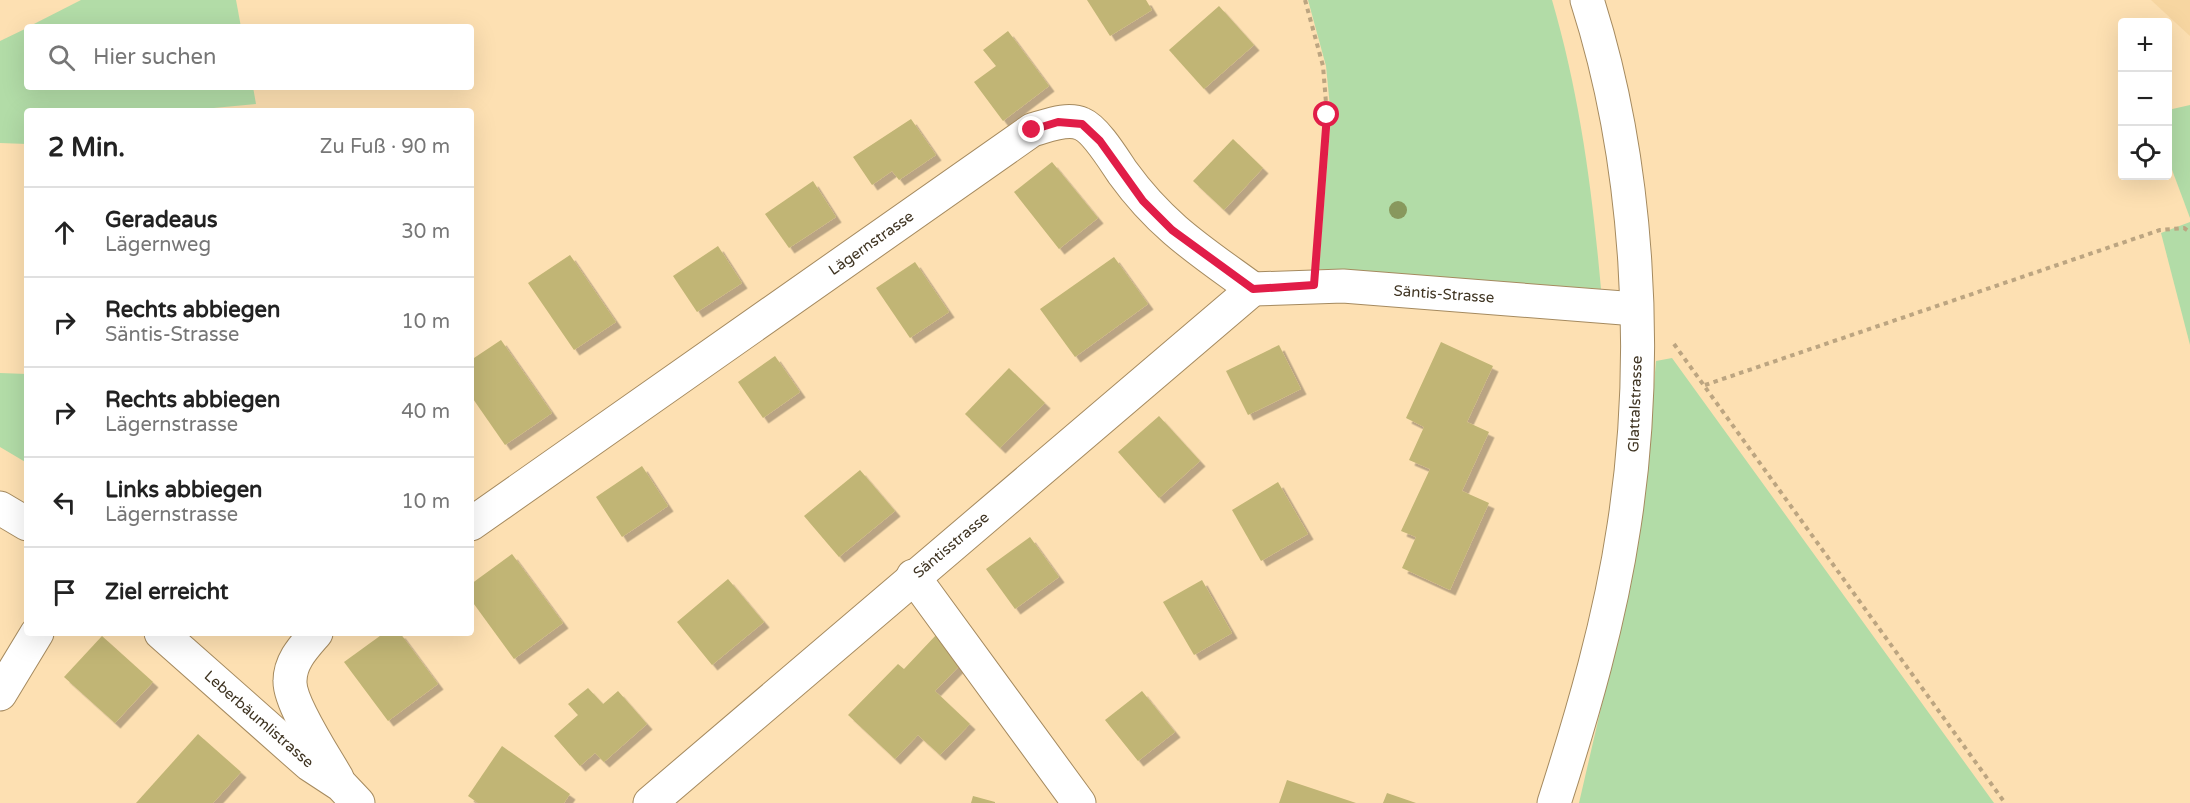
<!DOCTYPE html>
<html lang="de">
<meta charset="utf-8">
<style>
body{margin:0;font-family:"Varela Round",sans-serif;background:#f2f2f2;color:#222}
.controls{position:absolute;right:18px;top:18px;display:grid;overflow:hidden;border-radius:6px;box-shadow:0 6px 24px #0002}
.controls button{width:54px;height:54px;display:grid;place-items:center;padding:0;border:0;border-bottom:2px solid #e0e0e0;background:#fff;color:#222;font:30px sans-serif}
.stop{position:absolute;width:18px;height:18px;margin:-14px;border:4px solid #e11d48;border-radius:50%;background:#fff}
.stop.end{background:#e11d48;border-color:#fff;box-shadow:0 2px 6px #0008}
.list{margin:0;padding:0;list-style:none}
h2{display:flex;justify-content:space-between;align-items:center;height:78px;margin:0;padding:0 24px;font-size:26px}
h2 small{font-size:20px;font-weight:400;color:#767676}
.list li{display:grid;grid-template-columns:39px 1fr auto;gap:18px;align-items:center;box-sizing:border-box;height:90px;padding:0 24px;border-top:2px solid #e0e0e0}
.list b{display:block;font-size:22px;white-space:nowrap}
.list p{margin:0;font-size:20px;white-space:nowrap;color:#767676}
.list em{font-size:20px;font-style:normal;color:#767676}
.icon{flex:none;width:33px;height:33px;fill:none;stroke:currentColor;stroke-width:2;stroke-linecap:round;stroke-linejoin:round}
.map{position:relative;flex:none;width:2190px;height:803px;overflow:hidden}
.search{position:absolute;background:#fff;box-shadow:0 6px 24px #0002;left:24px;top:24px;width:450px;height:66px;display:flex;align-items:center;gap:15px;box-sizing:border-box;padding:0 21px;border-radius:6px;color:#767676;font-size:22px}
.panel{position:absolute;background:#fff;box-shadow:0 6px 24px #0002;left:24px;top:108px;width:450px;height:528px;border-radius:6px}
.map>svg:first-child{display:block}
.built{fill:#f7d6a1}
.green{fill:#b2dca7}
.building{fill:#c1b574;filter:url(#shadow)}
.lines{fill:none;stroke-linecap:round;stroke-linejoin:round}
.minor-casing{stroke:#a58a5f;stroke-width:35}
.path{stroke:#bca581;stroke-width:4;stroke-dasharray:4.5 4.5;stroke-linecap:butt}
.minor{stroke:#fff;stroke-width:33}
.tree{fill:#88985d}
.route{stroke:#e11d48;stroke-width:8}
.labels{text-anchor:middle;stroke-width:4.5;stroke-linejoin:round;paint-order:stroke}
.street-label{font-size:15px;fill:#3f3422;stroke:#fff}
</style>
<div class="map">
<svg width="2190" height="803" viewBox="0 0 2190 803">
<defs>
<filter id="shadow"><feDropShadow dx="5.5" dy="5.5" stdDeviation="0" flood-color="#0004"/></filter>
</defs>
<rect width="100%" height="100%" fill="#fde0b2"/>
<polygon class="built" points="2151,0 2190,0 2190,36"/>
<g class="green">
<polygon points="81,0 236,0 241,27 28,27"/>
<path d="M1308 0H1552C1580 96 1592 189 1601 289L1319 269 1331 117 1326 66Z"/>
<polygon points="27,28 27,87 253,87 256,104 182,111 27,111 27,144 0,143 0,41"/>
<polygon points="2190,105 2190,218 2168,159 2168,110"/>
<polygon points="2190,222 2190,345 2161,233"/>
<polygon points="1672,358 1994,803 1579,803 1619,630 1647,466 1656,361"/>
<polygon points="0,373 27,374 27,463 0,447"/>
</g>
<g class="building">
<polygon points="1087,0 1146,0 1152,10 1110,36"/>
<polygon points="1219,6 1254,45 1204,89 1169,50"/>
<polygon points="1008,31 1049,86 1003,121 974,82 996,66 983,50"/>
<polygon points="911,119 936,155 899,180 892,171 872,185 853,157"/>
<polygon points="1233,139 1263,168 1224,210 1193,181"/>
<polygon points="1052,162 1098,218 1059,249 1014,192"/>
<polygon points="813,181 836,217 789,248 765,214"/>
<polygon points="718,246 742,283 697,312 673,276"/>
<polygon points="570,255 616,322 574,350 528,283"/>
<polygon points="1114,257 1148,304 1075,357 1040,309"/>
<polygon points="915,262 949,312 910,338 876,288"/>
<polygon points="501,340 552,413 505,445 471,396 471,360"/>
<polygon points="1441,342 1493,366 1467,422 1489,432 1462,491 1489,503 1450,590 1402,568 1416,537 1401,531 1430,469 1409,460 1424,427 1406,418"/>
<polygon points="1279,345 1301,389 1248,415 1226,371"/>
<polygon points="775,356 800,392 763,418 738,382"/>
<polygon points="1009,368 1045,403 1000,448 965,414"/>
<polygon points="1159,416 1200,461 1159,498 1118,452"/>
<polygon points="642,466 668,506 622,537 596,497"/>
<polygon points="860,470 895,511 839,557 804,516"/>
<polygon points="1278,482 1308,534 1261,561 1232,510"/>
<polygon points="1030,537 1059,577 1015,609 986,569"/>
<polygon points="512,554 563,623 514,659 471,600 471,584"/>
<polygon points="728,579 764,622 712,665 677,622"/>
<polygon points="1202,580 1232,633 1194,655 1163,602"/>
<polygon points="384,633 400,633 438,684 388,721 344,662"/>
<polygon points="937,634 965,660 935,691 970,724 940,755 918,735 895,759 848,715 898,664 904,669"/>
<polygon points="102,636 153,682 115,723 64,677"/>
<polygon points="588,688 603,704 618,691 647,724 604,762 595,753 580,766 554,736 578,715 568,704"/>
<polygon points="1142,691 1175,732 1138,761 1105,720"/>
<polygon points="198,734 241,772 213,803 136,803"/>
<polygon points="502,746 570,794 564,803 478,803 468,796"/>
<polygon points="1287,780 1356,803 1279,803"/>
<polygon points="1387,793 1416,803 1383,803"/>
<polygon points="973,796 995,802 995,803 971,803"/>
</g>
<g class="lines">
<defs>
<g id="minor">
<polyline points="1253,289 1343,286 1636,309"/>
<polyline points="0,508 27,524"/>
<path d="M471 524 1032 130C1047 126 1067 117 1082 124 1096 130 1114 160 1123 173 1162 227 1201 251 1253 289"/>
<polyline points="913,576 1079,803"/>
<polyline points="161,633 309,764 341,785 358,803"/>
<path d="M316 633C304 647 290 661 290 681 289 703 325 757 337 778"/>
<polyline points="0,694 37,633"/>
<polyline points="650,803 1253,289"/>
<path d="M1554 803C1583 713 1610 620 1624 526 1650 358 1639 162 1587 0"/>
</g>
</defs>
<use href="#minor" class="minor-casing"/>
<g class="path">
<polyline points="1305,0 1323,66 1327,115 1317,251"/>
<polyline points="1674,344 2005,803"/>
<polyline points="1705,385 2160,230 2184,228 2190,232"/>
</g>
<use href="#minor" class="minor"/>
</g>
<circle class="tree" cx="1398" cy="210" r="9"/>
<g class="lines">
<polyline class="route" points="1032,130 1058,122 1082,124 1100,141 1143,201 1172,230 1253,289 1314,285 1327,115"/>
</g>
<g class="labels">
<g class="street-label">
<text transform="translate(871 243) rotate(-35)" y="5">Lägernstrasse</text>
<text transform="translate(1444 294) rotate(4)" y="5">Säntis-Strasse</text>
<text transform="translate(1635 404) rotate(-88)" y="5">Glattalstrasse</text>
<text transform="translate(951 545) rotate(-40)" y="5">Säntisstrasse</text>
<text transform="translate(259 719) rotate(41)" y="5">Leberbäumlistrasse</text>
</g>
</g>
</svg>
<div class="controls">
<button>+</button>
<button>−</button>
<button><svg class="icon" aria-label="locate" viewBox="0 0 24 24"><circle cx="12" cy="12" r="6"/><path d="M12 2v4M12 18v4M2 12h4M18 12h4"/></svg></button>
</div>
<div class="stop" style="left:1327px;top:115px"></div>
<div class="stop end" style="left:1032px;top:130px"></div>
<div class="search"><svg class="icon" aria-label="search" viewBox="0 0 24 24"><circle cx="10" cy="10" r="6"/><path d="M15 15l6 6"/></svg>Hier suchen</div>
<section class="panel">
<h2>2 Min.<small>Zu Fuß · 90 m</small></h2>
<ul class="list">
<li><svg class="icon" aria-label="ahead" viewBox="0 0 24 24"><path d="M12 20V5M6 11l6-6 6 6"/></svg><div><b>Geradeaus</b><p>Lägernweg</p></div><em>30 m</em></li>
<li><svg class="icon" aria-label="right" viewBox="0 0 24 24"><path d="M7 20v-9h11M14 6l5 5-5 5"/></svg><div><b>Rechts abbiegen</b><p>Säntis-Strasse</p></div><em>10 m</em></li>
<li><svg class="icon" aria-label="right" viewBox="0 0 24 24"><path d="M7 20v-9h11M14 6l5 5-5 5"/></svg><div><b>Rechts abbiegen</b><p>Lägernstrasse</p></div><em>40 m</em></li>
<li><svg class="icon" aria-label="left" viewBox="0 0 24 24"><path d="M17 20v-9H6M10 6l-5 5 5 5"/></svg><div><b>Links abbiegen</b><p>Lägernstrasse</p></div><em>10 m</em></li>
<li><svg class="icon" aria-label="arrive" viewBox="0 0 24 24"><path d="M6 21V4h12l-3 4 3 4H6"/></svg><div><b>Ziel erreicht</b></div></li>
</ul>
</section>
</div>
